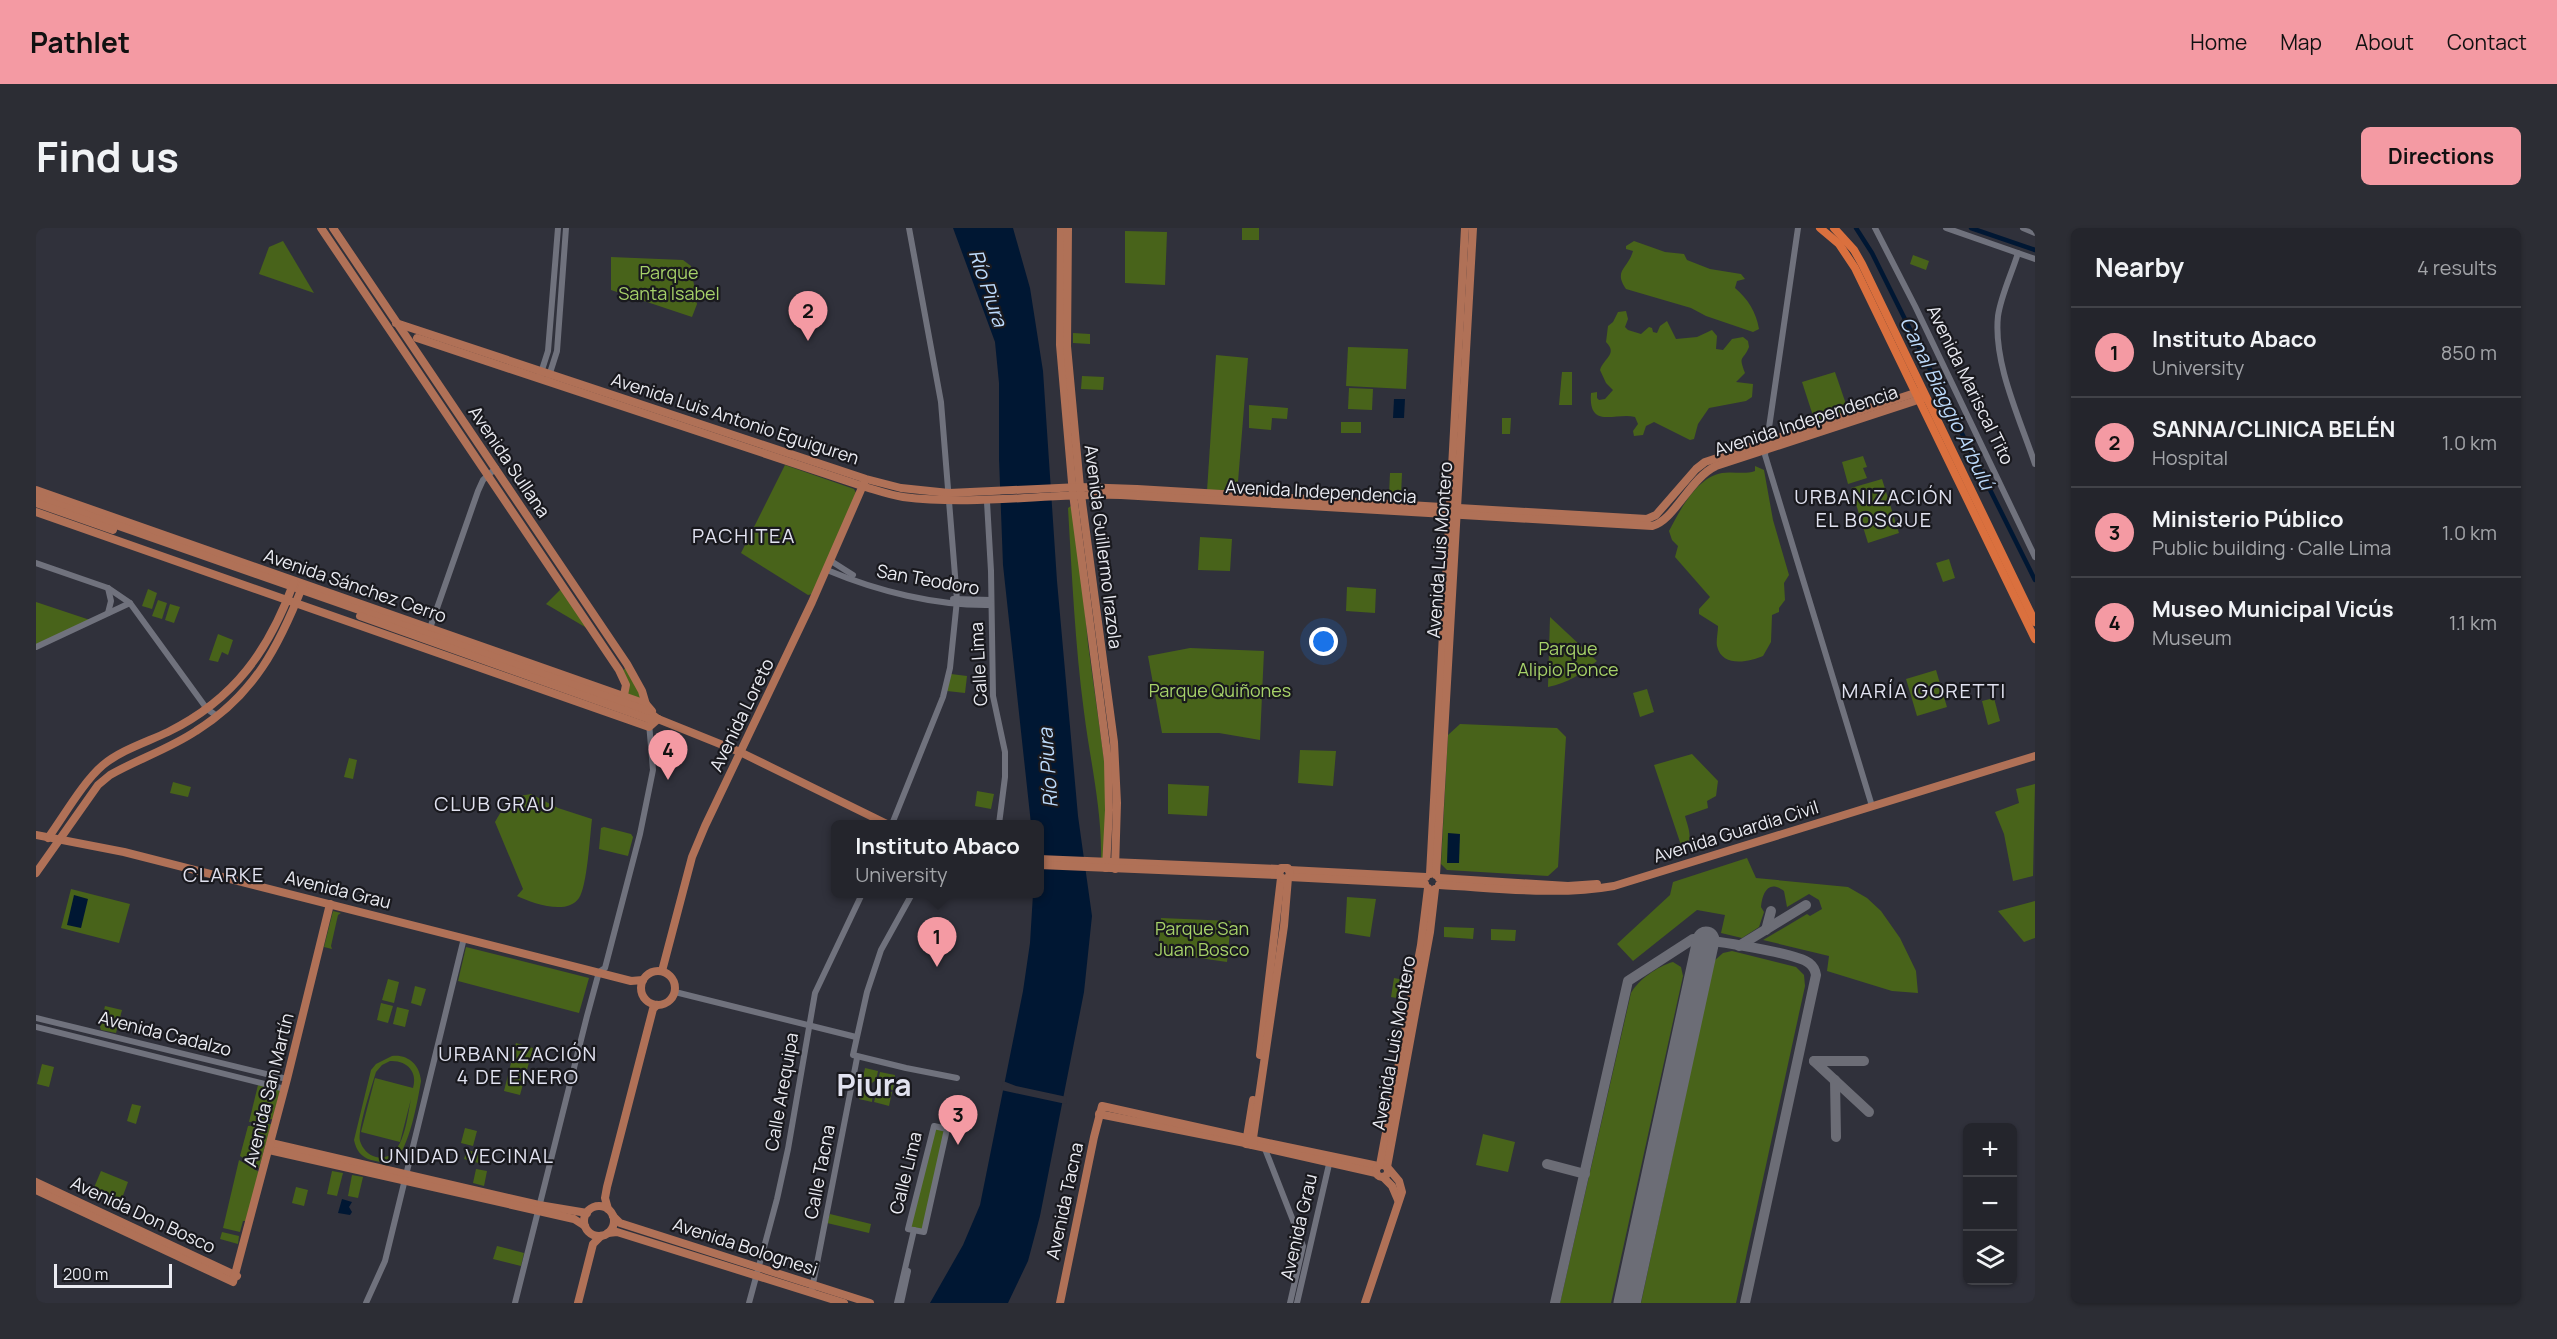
<!DOCTYPE html>
<meta charset="utf-8">
<style>
body{margin:0;font-family:Manrope,sans-serif;background:#2c2d34;color:#f1f3f6}
.controls{position:absolute;right:18px;bottom:18px;display:grid;overflow:hidden;border-radius:9px;box-shadow:0 2px 4px #0004}
.controls button{width:54px;height:54px;display:grid;place-items:center;padding:0;border:0;border-bottom:2px solid #414248;background:#24252c;color:#f1f3f6;font:30px sans-serif}
.scale{position:absolute;left:18px;bottom:15px;width:118px;box-sizing:border-box;padding-left:6px;border:3px solid #eaebf2;border-top:0;font-size:16px;line-height:21px;white-space:nowrap;color:#eaebf2;-webkit-text-stroke:4px #19191e;paint-order:stroke}
.you{position:absolute;left:1288px;top:414px;width:21px;height:21px;margin:-15px;border:4px solid #fff;border-radius:50%;background:#1a73e8;box-shadow:0 0 0 9px #1a73e833}
.badge{display:grid;place-items:center;width:39px;height:39px;border-radius:50%;background:#f49aa3;color:#111;font-size:20px;font-weight:700}
.pin{position:absolute;translate:-50% -50px;filter:drop-shadow(0 2px 3px #0008)}
.pin::after{content:'';position:absolute;top:32px;width:21px;height:18px;background:inherit;clip-path:polygon(0 0,100% 0,50% 100%)}
.popup{position:absolute;left:795px;top:592px;width:213px;height:78px;box-sizing:border-box;display:grid;place-content:center;border-radius:9px;background:#24252c;filter:drop-shadow(0 2px 4px #0005);font-size:20px;white-space:nowrap;color:#a3a5a9}
.popup b{font-size:22px;color:#f1f3f6}
.popup::after{content:'';position:absolute;left:50%;top:100%;margin-left:-12px;border:12px solid transparent;border-top-color:#24252c}
.list{margin:0;padding:0;list-style:none}
h2{display:flex;justify-content:space-between;align-items:center;height:78px;margin:0;padding:0 24px;font-size:26px}
h2 small{font-size:20px;font-weight:400;color:#a3a5a9}
.list li{display:grid;grid-template-columns:39px 1fr auto;gap:18px;align-items:center;box-sizing:border-box;height:90px;padding:0 24px;border-top:2px solid #414248}
.list b{display:block;font-size:22px;white-space:nowrap}
.list p{margin:0;font-size:20px;white-space:nowrap;color:#a3a5a9}
.list em{font-size:20px;font-style:normal;color:#a3a5a9}
.icon{flex:none;width:33px;height:33px;fill:none;stroke:currentColor;stroke-width:2;stroke-linecap:round;stroke-linejoin:round}
.map{position:relative;flex:none;width:1999px;height:1075px;overflow:hidden;border-radius:9px}
header{display:flex;align-items:center;gap:36px;box-sizing:border-box;height:84px;padding:0 30px;background:#f49aa3;color:#111}
header strong{font-size:28px}
nav{display:flex;gap:33px;margin-inline-start:auto;font-size:21px}
.intro{display:flex;align-items:center;justify-content:space-between;box-sizing:border-box;height:144px;padding:0 36px}
h1{margin:0;font-size:42px}
.button{padding:15px 27px;border-radius:9px;background:#f49aa3;color:#111;font-size:21px;font-weight:700}
main{display:flex;gap:36px;padding:0 36px}
aside{flex:1;background:#24252c;border-radius:9px;box-shadow:0 2px 4px #0004}
.map>svg:first-child{display:block}
.green{fill:#48631a;fill-rule:evenodd}
.water{fill:#001733}
.pier{fill:#30313b}
.lines{fill:none;stroke-linecap:round;stroke-linejoin:round}
.canal{stroke:#001733;stroke-width:4.5}
.taxiway{stroke:#6c6d76;stroke-width:10}
.runway{stroke:#6c6d76;stroke-width:27}
.minor{stroke:#70727d;stroke-width:6}
.major{stroke:#b07157;stroke-width:8}
.highway{stroke:#da703e;stroke-width:8}
.labels{text-anchor:middle;stroke-width:4.5;stroke-linejoin:round;paint-order:stroke}
.park-label{font-size:18px;fill:#a6d169;stroke:#19191e}
.street-label{font-size:18px;fill:#eaebf2;stroke:#19191e}
.water-label{font-size:20px;font-style:italic;fill:#bddbfc;stroke:#19191e}
.neighbourhood-label{font-size:20px;letter-spacing:1.5px;fill:#e1e2f0;stroke:#19191e}
.town-label{font-size:30px;font-weight:bold;fill:#e1e2f0;stroke:#19191e}
</style>
<header>
<strong>Pathlet</strong>
<nav><a>Home</a><a>Map</a><a>About</a><a>Contact</a></nav>
</header>
<div class="intro"><h1>Find us</h1><a class="button">Directions</a></div>
<main>
<div class="map">
<svg width="1999" height="1075" viewBox="0 0 1999 1075">
<rect width="100%" height="100%" fill="#30313b"/>
<g class="green">
<rect x="1206" y="0" width="17" height="12"/>
<polygon points="1089,3 1131,4 1129,57 1089,55"/>
<polygon points="247,13 278,65 223,46 233,19"/>
<path d="M1598 13 1629 24 1648 26 1651 32 1674 41 1705 46 1709 51 1701 53 1699 60C1712 71 1720 84 1723 101L1717 104 1670 88 1655 80 1590 61C1577 42 1592 41 1597 23L1590 21V18Z"/>
<polygon points="1877,27 1893,33 1890,42 1874,36"/>
<polygon points="575,29 647,32 655,38 661,76 656,89 575,62"/>
<path d="M1590 83 1592 91 1589 99 1592 102 1605 106 1613 99 1616 100 1617 104 1621 105 1624 98 1631 93 1640 111 1661 109 1676 102 1681 108 1680 121 1687 122 1696 111 1707 109 1712 113 1713 119C1707 134 1702 126 1709 145L1700 154 1717 156 1716 169 1710 173 1673 180 1662 196 1658 211 1654 212 1618 194 1610 198 1607 207 1598 208 1597 203 1602 196 1599 189C1580 184 1552 202 1555 165L1561 164V170L1563 172 1569 171 1577 162 1570 155 1564 142C1568 130 1582 126 1570 114L1572 98 1577 94 1582 84Z"/>
<polygon points="1037,105 1054,106 1054,116 1037,115"/>
<polygon points="1312,119 1372,121 1370,161 1310,158"/>
<polygon points="1180,127 1212,130 1201,266 1171,263"/>
<polygon points="1526,144 1536,144 1536,177 1523,177"/>
<polygon points="1799,144 1812,182 1779,194 1766,154"/>
<polygon points="1046,148 1068,149 1067,162 1045,161"/>
<polygon points="1313,160 1337,161 1336,182 1312,181"/>
<polygon points="1213,177 1252,180 1251,191 1236,190 1235,202 1213,200"/>
<polygon points="1466,190 1475,190 1474,206 1466,206"/>
<rect x="1305" y="194" width="20" height="11"/>
<polygon points="1827,228 1831,239 1827,240 1831,250 1812,256 1806,234"/>
<polygon points="749,237 818,261 820,265 777,366 772,367 705,325"/>
<path d="M1719 238 1728 242 1737 292 1753 347 1748 355 1749 372 1743 380V384L1736 387 1735 414 1727 428C1713 434 1686 440 1681 418 1680 412 1682 405 1682 398L1663 386V381L1674 369 1639 329 1642 318 1636 312 1633 303C1644 282 1661 249 1686 245 1697 243 1708 247 1719 243Z"/>
<polygon points="1354,245 1366,245 1365,268 1353,267"/>
<polygon points="1846,251 1863,305 1832,315 1815,260"/>
<path d="M1035 278 1044 331 1052 416 1069 539 1071 572 1068 630H1065C1066 581 1054 532 1048 484 1039 416 1036 348 1032 280Z"/>
<polygon points="1164,309 1196,311 1194,343 1162,342"/>
<polygon points="1913,331 1919,350 1907,354 1900,335"/>
<polygon points="527,359 565,414 549,399 510,376"/>
<polygon points="1311,359 1340,361 1339,385 1310,383"/>
<polygon points="112,361 121,365 116,381 106,378"/>
<polygon points="122,372 131,375 126,391 116,388"/>
<polygon points="0,374 57,393 0,419"/>
<polygon points="134,376 144,379 138,395 129,392"/>
<path d="M1514 389 1561 433C1545 446 1532 455 1512 459Z"/>
<polygon points="182,406 197,412 192,427 186,424 182,434 173,432"/>
<polygon points="1154,420 1228,423 1224,512 1183,505 1126,505 1112,428"/>
<polygon points="591,439 607,473 592,467 586,443"/>
<polygon points="1900,442 1911,479 1881,488 1870,451"/>
<polygon points="915,446 931,448 929,465 911,463"/>
<polygon points="1611,461 1618,484 1604,489 1597,465"/>
<polygon points="1958,470 1964,493 1952,497 1946,473"/>
<polygon points="1424,496 1521,500 1530,509 1522,639 1512,648 1411,642 1405,636 1412,507"/>
<polygon points="1264,522 1300,523 1297,558 1262,555"/>
<path d="M1656 526 1682 553 1680 568 1671 573 1672 580 1649 588C1652 600 1659 613 1646 620L1618 537Z"/>
<polygon points="313,530 321,532 317,551 308,549"/>
<polygon points="137,554 155,559 152,569 134,565"/>
<polygon points="1132,556 1173,558 1171,588 1132,586"/>
<polygon points="1999,556 1997,648 1977,653 1968,606 1959,584 1983,575 1980,561"/>
<polygon points="941,563 958,566 955,581 939,578"/>
<path d="M495 566 522 580 556 591C554 607 551 659 543 670 531 688 496 675 481 668L487 661 459 594C470 575 473 569 495 566Z"/>
<polygon points="568,599 595,606 597,609 592,628 563,621 565,600"/>
<path d="M1711 630 1720 650 1812 659 1831 670 1845 683 1864 710 1880 743 1882 765 1856 763 1791 743 1793 728 1727 712 1771 686 1774 688 1786 681 1783 672 1773 666 1751 679 1748 663C1732 651 1726 666 1725 679L1728 684 1723 699 1706 710 1685 705 1689 687 1661 682 1597 733 1581 716 1634 667 1637 654Z"/>
<polygon points="35,661 94,676 83,715 25,700"/>
<polygon points="1311,669 1340,671 1334,709 1309,705"/>
<polygon points="1999,673 1999,710 1988,714 1962,683"/>
<polygon points="297,683 305,685 302,687 295,718 296,721 288,719"/>
<polygon points="1125,690 1195,693 1191,734 1122,724"/>
<polygon points="1408,699 1438,700 1437,711 1408,709"/>
<polygon points="1455,701 1480,702 1479,713 1455,712"/>
<polygon points="430,719 553,750 543,785 422,753"/>
<polygon points="1696,723 1760,739 1768,747 1769,758 1700,1075 1605,1075 1678,733 1687,725"/>
<path d="M1637 734 1645 739 1647 748 1575 1075H1524L1595 765C1602 752 1622 738 1637 734Z"/>
<polygon points="1358,750 1368,752 1366,771 1355,769"/>
<polygon points="352,751 363,754 358,775 346,772"/>
<polygon points="379,758 390,761 385,778 375,775"/>
<polygon points="345,775 357,778 352,795 341,792"/>
<polygon points="69,778 86,782 80,805 65,802 64,799"/>
<polygon points="361,779 373,782 369,799 357,796"/>
<polygon points="480,815 497,820 484,867 468,863"/>
<path d="M356 828C372 826 384 837 385 853 382 871 373 923 358 932 350 936 343 934 335 932 325 929 320 922 318 912L335 842 340 836ZM354 833C371 832 382 844 377 860L339 850 325 904 364 914 375 871C371 889 368 935 340 929 332 927 326 920 324 913 321 902 336 857 340 844L346 837Z"/>
<polygon points="6,836 18,839 13,859 1,856"/>
<polygon points="829,840 842,843 840,852 833,857 826,855"/>
<polygon points="844,844 859,847 857,862 847,860 842,853"/>
<polygon points="222,857 244,862 237,891 213,894"/>
<polygon points="826,859 833,860 837,866 836,874 823,871"/>
<polygon points="847,863 856,864 853,878 838,874 840,867"/>
<polygon points="96,876 105,878 100,896 91,893"/>
<polygon points="235,896 235,898 223,940 204,928 212,898"/>
<polygon points="898,898 911,901 888,1004 872,1001"/>
<polygon points="429,900 441,903 437,918 425,915"/>
<polygon points="1447,906 1479,914 1472,944 1440,937"/>
<polygon points="431,922 448,926 446,936 428,931"/>
<polygon points="203,932 223,944 212,993 207,993 204,1004 187,1000"/>
<polygon points="440,941 451,943 448,958 437,955"/>
<polygon points="65,943 92,954 85,973 57,962"/>
<polygon points="296,943 307,945 301,968 291,966"/>
<polygon points="316,947 327,949 322,970 312,968"/>
<polygon points="260,959 272,962 268,978 256,975"/>
<polygon points="794,986 835,996 833,1005 791,995"/>
<polygon points="186,1004 203,1008 202,1016 184,1011"/>
<polygon points="461,1018 488,1025 485,1038 457,1031"/>
</g>
<g class="water">
<polygon points="917,0 977,0 994,60 1007,143 1021,353 1042,588 1056,688 1048,764 1004,988 992,1033 972,1075 894,1075 927,1017 944,977 987,763 994,715 997,666 1003,666 1003,596 995,596 967,337 963,231 963,155 959,114"/>
<polygon points="1358,171 1369,171 1368,190 1357,190"/>
<polygon points="1412,605 1424,606 1423,635 1411,635"/>
<polygon points="38,667 52,671 45,700 31,697"/>
<polygon points="306,971 316,974 313,979 316,984 314,987 302,985"/>
</g>
<polygon class="pier" points="967,853 980,858 1031,869 1030,876 965,862"/>
<g class="lines">
<g class="canal">
<polyline points="1820,0 1836,25 1999,352"/>
<polyline points="1935,0 1999,22"/>
</g>
<g class="taxiway">
<polyline points="1730,702 1735,683"/>
<polyline points="1703,718 1770,677"/>
<polyline points="1778,833 1833,884"/>
<polyline points="1778,833 1828,833"/>
<polyline points="1799,852 1800,909"/>
<polyline points="1511,936 1549,946"/>
<path d="M1519 1075 1592 753 1657 711C1676 712 1760 725 1773 735 1777 738 1779 741 1780 747L1709 1075"/>
</g>
<polyline class="runway" points="1591,1075 1670,712"/>
<g class="minor">
<polyline points="1762,0 1729,227 1836,578"/>
<polyline points="1839,0 1879,78 1999,329"/>
<polyline points="1910,0 1999,31"/>
<polyline points="1987,0 1999,5"/>
<path d="M1982 25C1976 45 1965 67 1962 88 1957 135 1984 191 1999 236"/>
<polyline points="504,148 512,123 522,0"/>
<polyline points="513,148 521,123 530,0"/>
<polyline points="951,274 955,343 957,468 969,524 969,549 963,596"/>
<polyline points="795,333 817,347"/>
<polyline points="0,335 72,360 94,375 171,481 181,488"/>
<path d="M791 342C841 363 900 378 955 377"/>
<polyline points="72,360 75,373 72,385"/>
<polyline points="917,371 955,372"/>
<polyline points="393,403 442,263 447,252 460,240"/>
<polyline points="0,419 94,375"/>
<polyline points="856,596 907,469 914,440 921,372 905,174 873,0"/>
<polyline points="876,666 845,722 831,764 817,827 870,840 921,850"/>
<polyline points="639,764 820,809"/>
<polyline points="0,790 251,851"/>
<polyline points="0,799 249,861"/>
<polygon points="898,898 911,901 888,1004 872,1001"/>
<polyline points="1229,921 1267,1018 1254,1075"/>
<polyline points="776,1061 821,830"/>
<polyline points="330,1075 349,1033 428,710"/>
<polyline points="479,1075 551,788 563,744 569,740 604,606 617,542 613,495"/>
<polyline points="713,1075 741,971 752,921 779,765 826,666"/>
<polyline points="861,1075 878,1002"/>
<polyline points="865,1075 872,1043"/>
<polyline points="1261,1075 1294,932"/>
</g>
<g class="major">
<polyline points="285,0 583,442 590,457 587,472"/>
<polyline points="297,0 591,436 606,463 611,480"/>
<polyline points="1025,0 1024,117 1037,266 1072,533 1073,582 1070,640"/>
<polyline points="1032,0 1031,118 1044,259 1078,514 1081,575 1079,641"/>
<polyline points="360,95 830,251 865,260 913,265 1044,259 1101,261 1611,291 1620,287 1660,241 1669,234 1885,163"/>
<path d="M381 110 826 258C840 262 853 267 867 269 939 278 1013 265 1085 267L1616 298C1638 293 1654 250 1680 238L1888 170"/>
<polyline points="0,262 610,476 616,483"/>
<polyline points="0,269 612,483 622,491 704,524 851,596"/>
<polyline points="0,275 77,302"/>
<polyline points="0,284 613,499 622,491"/>
<polyline points="324,388 613,491 622,491"/>
<polyline points="0,607 88,624 595,753 607,752"/>
<path d="M12 610C28 588 47 554 67 537 85 522 111 514 132 504 199 471 233 422 258 354"/>
<polyline points="1003,631 1244,641"/>
<polyline points="1003,637 1243,647"/>
<polyline points="1253,642 1390,649"/>
<path d="M0 645 62 557 74 547C102 531 133 521 160 503 218 467 243 418 267 357"/>
<polyline points="1394,646 1429,0"/>
<polyline points="1400,647 1437,0"/>
<polyline points="1253,649 1389,656"/>
<polyline points="1403,650 1532,658 1561,656"/>
<path d="M1403 657C1461 660 1521 668 1578 658L1999 528"/>
<circle cx="622" cy="760" r="17"/>
<polyline points="626,743 656,629 669,598 776,374 828,255"/>
<polyline points="1224,827 1245,650"/>
<polyline points="1063,886 1209,915"/>
<polyline points="1211,909 1217,872"/>
<polyline points="1217,910 1248,698 1252,650 1254,646 1252,640 1245,640 1243,647 1247,651 1252,650"/>
<polyline points="1218,912 1342,938"/>
<polyline points="235,915 503,977 551,985"/>
<polyline points="1216,917 1340,945"/>
<polyline points="233,922 538,991 549,998"/>
<circle cx="1346" cy="943" r="6"/>
<polyline points="1344,937 1385,717 1392,660"/>
<polyline points="1351,939 1394,704 1399,661"/>
<polyline points="1347,949 1356,958 1362,972"/>
<polyline points="0,954 201,1048"/>
<polyline points="0,962 197,1054 251,851 294,676"/>
<circle cx="563" cy="993" r="15"/>
<polyline points="572,981 569,970 571,959 617,781 621,777"/>
<polyline points="577,988 584,995 834,1075"/>
<polyline points="572,1005 581,1004 808,1075"/>
<polyline points="542,1075 557,1016 565,1008"/>
<polyline points="1024,1075 1058,909 1066,878 1210,910 1215,909 1218,912 1217,917 1210,916 1210,910"/>
<polyline points="1329,1075 1366,964 1363,953 1352,940"/>
</g>
<g class="highway">
<polyline points="1784,0 1803,16 1819,40 1999,411"/>
<polyline points="1798,0 1818,22 1826,36 1999,394"/>
</g>
</g>
<g class="labels">
<g class="park-label">
<text x="633" y="51">Parque<tspan x="633" dy="21">Santa Isabel</tspan></text>
<text x="1532" y="427">Parque<tspan x="1532" dy="21">Alipio Ponce</tspan></text>
<text x="1184" y="469">Parque Quiñones</text>
<text x="1166" y="707">Parque San<tspan x="1166" dy="21">Juan Bosco</tspan></text>
</g>
<g class="street-label">
<text transform="translate(1934 157) rotate(64)" y="6">Avenida Mariscal Tito</text>
<text transform="translate(699 191) rotate(18)" y="6">Avenida Luis Antonio Eguiguren</text>
<text transform="translate(1770 193) rotate(-18)" y="6">Avenida Independencia</text>
<text transform="translate(473 234) rotate(56)" y="6">Avenida Sullana</text>
<text transform="translate(1285 264) rotate(3)" y="6">Avenida Independencia</text>
<text transform="translate(1067 319) rotate(83)" y="6">Avenida Guillermo Irazola</text>
<text transform="translate(1404 322) rotate(-86)" y="6">Avenida Luis Montero</text>
<text transform="translate(892 352) rotate(10)" y="6">San Teodoro</text>
<text transform="translate(319 358) rotate(19)" y="6">Avenida Sánchez Cerro</text>
<text transform="translate(943 436) rotate(-93)" y="6">Calle Lima</text>
<text transform="translate(706 487) rotate(-64)" y="6">Avenida Loreto</text>
<text transform="translate(1700 604) rotate(-17)" y="6">Avenida Guardia Civil</text>
<text transform="translate(302 662) rotate(14)" y="6">Avenida Grau</text>
<text transform="translate(129 806) rotate(14)" y="6">Avenida Cadalzo</text>
<text transform="translate(1358 815) rotate(-80)" y="6">Avenida Luis Montero</text>
<text transform="translate(233 862) rotate(-76)" y="6">Avenida San Martín</text>
<text transform="translate(746 864) rotate(-80)" y="6">Calle Arequipa</text>
<text transform="translate(784 944) rotate(-79)" y="6">Calle Tacna</text>
<text transform="translate(870 945) rotate(-76)" y="6">Calle Lima</text>
<text transform="translate(1029 973) rotate(-78)" y="6">Avenida Tacna</text>
<text transform="translate(107 987) rotate(25)" y="6">Avenida Don Bosco</text>
<text transform="translate(1263 999) rotate(-77)" y="6">Avenida Grau</text>
<text transform="translate(709 1019) rotate(18)" y="6">Avenida Bolognesi</text>
</g>
<g class="water-label">
<text transform="translate(952 60) rotate(71)" y="7">Río Piura</text>
<text transform="translate(1911 175) rotate(64)" y="7">Canal Biaggio Arbulú</text>
<text transform="translate(1012 540) rotate(-94)" y="7">Río Piura</text>
</g>
<g class="neighbourhood-label">
<text x="1838" y="276">URBANIZACIÓN<tspan x="1838" dy="23">EL BOSQUE</tspan></text>
<text x="708" y="315">PACHITEA</text>
<text x="1888" y="470">MARÍA GORETTI</text>
<text x="459" y="583">CLUB GRAU</text>
<text x="188" y="654">CLARKE</text>
<text x="482" y="833">URBANIZACIÓN<tspan x="482" dy="23">4 DE ENERO</tspan></text>
<text x="431" y="935">UNIDAD VECINAL</text>
</g>
<g class="town-label">
<text x="838" y="868">Piura</text>
</g>
</g>
</svg>
<div class="controls">
<button>+</button>
<button>−</button>
<button><svg class="icon" aria-label="layers" viewBox="0 0 24 24"><path d="M12 4l9 5-9 5-9-5zM3 14l9 5 9-5"/></svg></button>
</div>
<div class="scale">200 m</div>
<div class="you"></div>
<div class="pin badge" style="left:901px;top:739px">1</div>
<div class="popup"><b>Instituto Abaco</b>University</div>
<div class="pin badge" style="left:772px;top:113px">2</div>
<div class="pin badge" style="left:922px;top:917px">3</div>
<div class="pin badge" style="left:632px;top:552px">4</div>
</div>
<aside>
<h2>Nearby<small>4 results</small></h2>
<ul class="list">
<li><span class="badge">1</span><div><b>Instituto Abaco</b><p>University</p></div><em>850 m</em></li>
<li><span class="badge">2</span><div><b>SANNA/CLINICA BELÉN</b><p>Hospital</p></div><em>1.0 km</em></li>
<li><span class="badge">3</span><div><b>Ministerio Público</b><p>Public building · Calle Lima</p></div><em>1.0 km</em></li>
<li><span class="badge">4</span><div><b>Museo Municipal Vicús</b><p>Museum</p></div><em>1.1 km</em></li>
</ul>
</aside>
</main>
